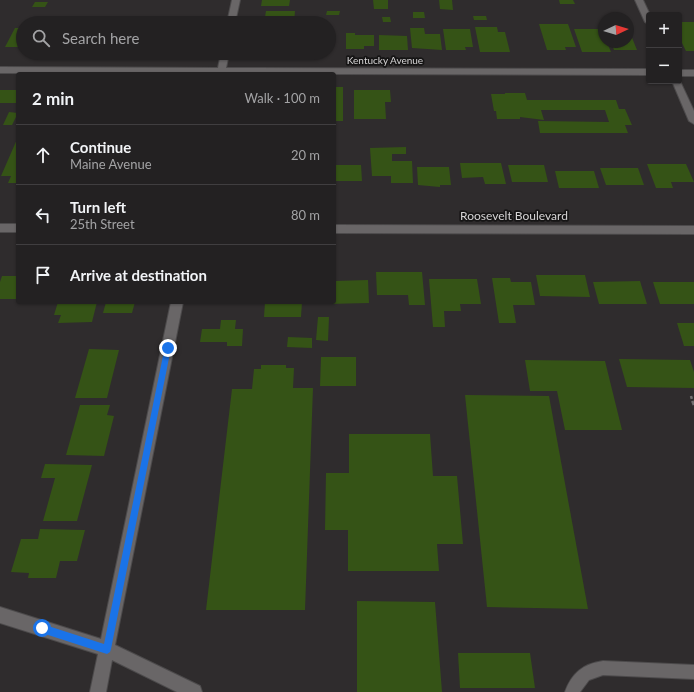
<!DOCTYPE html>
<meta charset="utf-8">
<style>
body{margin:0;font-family:Lato,sans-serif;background:#2b292a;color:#f1f3f6}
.controls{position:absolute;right:12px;top:12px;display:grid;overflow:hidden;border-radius:4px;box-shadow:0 1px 3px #0004}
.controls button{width:36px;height:36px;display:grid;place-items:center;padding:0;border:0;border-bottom:1px solid #403e40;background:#232122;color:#f1f3f6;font:20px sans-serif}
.compass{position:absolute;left:598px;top:12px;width:36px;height:36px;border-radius:50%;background:#232122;box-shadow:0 1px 3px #0004;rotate:86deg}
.stop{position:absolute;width:12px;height:12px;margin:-9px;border:3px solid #1a73e8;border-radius:50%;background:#fff}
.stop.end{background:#1a73e8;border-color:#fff;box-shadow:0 1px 4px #0008}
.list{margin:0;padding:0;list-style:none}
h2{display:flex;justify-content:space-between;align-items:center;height:52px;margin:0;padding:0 16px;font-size:17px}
h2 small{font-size:13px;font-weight:400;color:#a3a3a5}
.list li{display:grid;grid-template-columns:26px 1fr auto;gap:12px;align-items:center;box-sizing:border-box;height:60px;padding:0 16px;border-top:1px solid #403e40}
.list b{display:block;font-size:15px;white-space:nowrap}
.list p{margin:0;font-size:13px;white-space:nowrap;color:#a3a3a5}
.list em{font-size:13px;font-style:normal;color:#a3a3a5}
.icon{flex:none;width:22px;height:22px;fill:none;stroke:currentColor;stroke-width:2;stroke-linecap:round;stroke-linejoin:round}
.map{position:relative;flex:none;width:694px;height:692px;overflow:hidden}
.search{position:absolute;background:#232122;box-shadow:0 1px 3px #0004;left:16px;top:16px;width:320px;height:44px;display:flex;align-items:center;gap:10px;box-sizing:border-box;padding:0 14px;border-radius:22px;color:#a3a3a5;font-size:15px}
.panel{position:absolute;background:#232122;box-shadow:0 1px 3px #0004;left:16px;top:72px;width:320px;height:232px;border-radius:4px}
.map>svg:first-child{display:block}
.building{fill:#355316}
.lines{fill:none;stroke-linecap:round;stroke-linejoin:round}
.lane-casing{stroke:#4c4a4b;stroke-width:2}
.street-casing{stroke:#4c4a4b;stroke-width:2}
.secondary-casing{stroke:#4c4a4b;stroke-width:2}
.path-far1{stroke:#737071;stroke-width:2.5;stroke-dasharray:3 2;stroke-linecap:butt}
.path{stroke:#737071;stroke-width:3;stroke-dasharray:3.5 2.5;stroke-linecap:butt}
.lane{fill:#696667;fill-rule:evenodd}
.street{fill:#696667;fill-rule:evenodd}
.secondary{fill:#696667;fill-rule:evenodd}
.route{fill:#1a73e8}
.labels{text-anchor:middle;stroke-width:3.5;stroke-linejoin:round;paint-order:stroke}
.far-street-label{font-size:10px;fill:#d6d4d5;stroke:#161515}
.street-label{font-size:12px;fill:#d6d4d5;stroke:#161515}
</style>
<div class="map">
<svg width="694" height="692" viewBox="0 0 694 692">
<rect width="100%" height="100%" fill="#2f2c2d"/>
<g class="building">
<polygon points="262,0 290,0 289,6 261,6"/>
<polygon points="373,0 388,0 388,9 374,9"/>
<polygon points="439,0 452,0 453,10 440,9"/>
<polygon points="559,0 573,0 575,4 560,4"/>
<polygon points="35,2 48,2 45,7 32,7"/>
<polygon points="266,11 295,11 294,23 264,23"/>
<polygon points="327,11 340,11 339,15 326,15"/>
<polygon points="413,12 424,12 425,18 413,18"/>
<polygon points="473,16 486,16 487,20 474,20"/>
<polygon points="382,17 390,17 391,22 383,22"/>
<polygon points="679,22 694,22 694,51 686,51 679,37"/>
<polygon points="539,24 568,24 576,47 565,47 566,50 547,50"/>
<polygon points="475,27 497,27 498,32 505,32 510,52 480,52"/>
<polygon points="15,28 23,28 23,47 5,47"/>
<polygon points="410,28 424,28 425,34 440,34 442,50 412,48"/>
<polygon points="628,28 637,50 614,50 611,42 628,42"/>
<polygon points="443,29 470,29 473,47 465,47 466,50 446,50"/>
<polygon points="574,29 602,29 604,42 607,42 611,52 582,52"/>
<polygon points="346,33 355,33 355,35 374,35 374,46 364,46 364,49 346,49"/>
<polygon points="379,35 407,36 408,50 379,50"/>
<polygon points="260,53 320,53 319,55 260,55"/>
<rect x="334" y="87" width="9" height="34"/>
<polygon points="0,90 18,90 18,99 16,103 0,103"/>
<polygon points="354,90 390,90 391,102 385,102 386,119 354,119"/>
<polygon points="505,93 525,93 527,100 616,100 619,109 625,109 632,125 625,125 628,133 540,133 538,121 609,122 605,110 541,110 544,120 520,117 520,119 497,119 496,111 494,111 491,94 505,94"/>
<polygon points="9,112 18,113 12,125 3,125"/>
<polygon points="18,137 18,183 8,183 11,176 1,176"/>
<polygon points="406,147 406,154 392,154 392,161 412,161 413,183 391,183 391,176 372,176 370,148"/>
<polygon points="460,163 501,163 506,184 485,184 483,177 462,178"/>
<polygon points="647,164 686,164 694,182 671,182 673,188 656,188"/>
<polygon points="334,165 361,165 362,181 334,181"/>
<polygon points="508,165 544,165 548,182 512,182"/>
<polygon points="417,167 449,167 451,185 440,185 440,187 418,185"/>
<polygon points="600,168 638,168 644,185 606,185"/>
<polygon points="555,171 594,171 599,188 559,188"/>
<polygon points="376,272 422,272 425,305 409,305 408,295 377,295"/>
<polygon points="536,275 585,275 590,297 540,296"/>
<polygon points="2,276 18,276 18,299 0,299 0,282"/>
<polygon points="492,278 510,278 511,282 531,282 535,305 513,305 516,323 499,323"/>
<polygon points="429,279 477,279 481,304 460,304 461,311 444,311 445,327 433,327"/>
<polygon points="368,280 369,303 327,304 327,302 334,302 334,281"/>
<polygon points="640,281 647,304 599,304 593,282"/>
<polygon points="653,282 694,282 694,304 660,304"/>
<polygon points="58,302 97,302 92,322 58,323 61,315 54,315"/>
<polygon points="106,302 135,302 132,313 103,313"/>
<polygon points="265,302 302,302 301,317 264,317"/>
<polygon points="318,317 329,317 328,341 316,340"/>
<polygon points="221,320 236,320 235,329 243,329 242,346 227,346 227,342 200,342 202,329 220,329"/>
<polygon points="677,323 694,323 694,346 684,346"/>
<polygon points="288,337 312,338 312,348 287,347"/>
<polygon points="89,349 119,350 107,398 75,398"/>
<polygon points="321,357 356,357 356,386 320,386"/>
<polygon points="619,359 690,360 694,372 694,388 627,387"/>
<polygon points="525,360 605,361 622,430 565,430 557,391 530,391"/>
<polygon points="261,365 286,365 286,368 294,368 293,388 313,388 305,610 206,610 232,389 252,389 254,369 261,369"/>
<polygon points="465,395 549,396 588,609 487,607"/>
<polygon points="80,405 110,405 107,415 114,416 104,456 66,455"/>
<polygon points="349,434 430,434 433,476 457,476 463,544 437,544 439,571 348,571 348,530 325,530 326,473 349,473"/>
<polygon points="45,464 92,465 77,521 43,521 55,478 41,478"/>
<polygon points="40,529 85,530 77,561 60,561 56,578 28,578 29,573 11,572 21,539 38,539"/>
<polygon points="357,601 435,602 442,692 357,692"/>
<polygon points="458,653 530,653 535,688 460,688"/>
</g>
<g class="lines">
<defs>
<path id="lane" d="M603 661 694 665V679L603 675 589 680 580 692H565C572 673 583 664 603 661Z"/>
<g id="street">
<polygon points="232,0 240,0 235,23 227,23"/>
<polygon points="635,0 643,0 650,15 649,24 645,22"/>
<polygon points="221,53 229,53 226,68 649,69 649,75 0,73 0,67 218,68"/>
<rect x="679" y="70" width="15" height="6"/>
<polygon points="679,79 694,111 694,124 689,121 672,81 679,81"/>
<polygon points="171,302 183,302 115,645 200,686 202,692 177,692 112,660 106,692 90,692 98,654 0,623 0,607 101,639"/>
</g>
<g id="secondary">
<rect x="0" y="224" width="18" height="8"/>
<polygon points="334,225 694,226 694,234 334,233"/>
</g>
</defs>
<use href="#lane" class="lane-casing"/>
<use href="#street" class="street-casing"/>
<use href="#secondary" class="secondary-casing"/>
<polyline class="path-far1" points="691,396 693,403"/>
<polyline class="path" points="693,402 694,405"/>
<use href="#lane" class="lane"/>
<use href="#street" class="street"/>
<use href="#secondary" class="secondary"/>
</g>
<polygon class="route" points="165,346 170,346 171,348 111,649 110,652 107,654 42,633 39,631 38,628 39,626 42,624 104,644"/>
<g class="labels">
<g class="far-street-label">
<text x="385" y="64">Kentucky Avenue</text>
</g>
<g class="street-label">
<text x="514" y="220">Roosevelt Boulevard</text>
</g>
</g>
</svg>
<div class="controls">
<button>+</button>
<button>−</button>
</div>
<svg class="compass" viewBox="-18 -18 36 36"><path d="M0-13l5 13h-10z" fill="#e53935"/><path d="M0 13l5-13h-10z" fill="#a3a3a5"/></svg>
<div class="stop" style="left:42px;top:628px"></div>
<div class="stop end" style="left:168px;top:348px"></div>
<div class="search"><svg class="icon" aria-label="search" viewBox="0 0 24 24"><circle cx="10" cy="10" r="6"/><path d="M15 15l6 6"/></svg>Search here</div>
<section class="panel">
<h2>2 min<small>Walk · 100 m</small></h2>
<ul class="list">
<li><svg class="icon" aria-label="ahead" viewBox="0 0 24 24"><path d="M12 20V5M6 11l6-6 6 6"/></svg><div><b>Continue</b><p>Maine Avenue</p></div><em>20 m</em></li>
<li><svg class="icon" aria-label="left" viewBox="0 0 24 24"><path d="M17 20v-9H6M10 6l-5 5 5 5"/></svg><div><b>Turn left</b><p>25th Street</p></div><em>80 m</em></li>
<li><svg class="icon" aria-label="arrive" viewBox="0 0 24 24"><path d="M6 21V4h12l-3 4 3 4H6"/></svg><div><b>Arrive at destination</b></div></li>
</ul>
</section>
</div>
